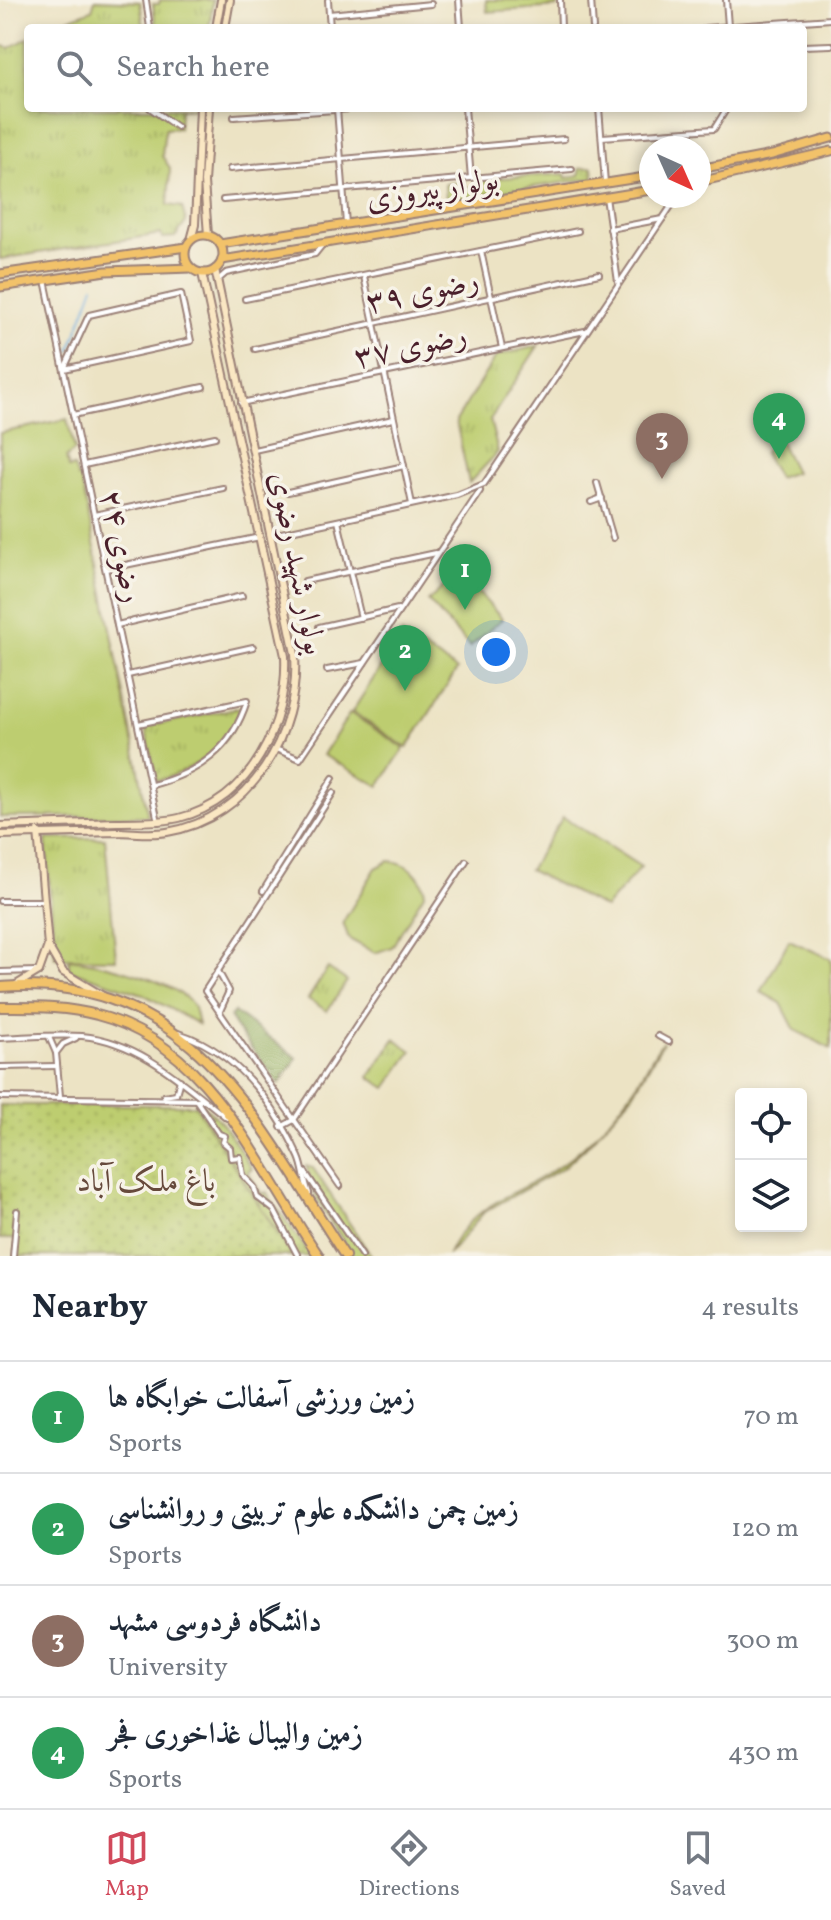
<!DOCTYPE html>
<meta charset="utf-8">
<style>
body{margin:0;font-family:Vollkorn,Amiri,serif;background:#f2f2f3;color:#1f2937}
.controls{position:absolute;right:24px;bottom:24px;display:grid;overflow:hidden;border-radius:8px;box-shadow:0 4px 12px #0003}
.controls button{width:72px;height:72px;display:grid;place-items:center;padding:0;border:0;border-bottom:2px solid #e0e1e3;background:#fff;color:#1f2937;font:40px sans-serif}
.compass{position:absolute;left:639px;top:136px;width:72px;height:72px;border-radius:50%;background:#fff;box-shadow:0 4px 12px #0003;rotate:135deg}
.you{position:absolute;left:496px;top:652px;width:28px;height:28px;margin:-20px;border:6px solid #fff;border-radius:50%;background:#1a73e8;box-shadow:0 0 0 12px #1a73e833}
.badge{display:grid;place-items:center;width:52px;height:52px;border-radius:50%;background:#d1495b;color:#fff;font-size:26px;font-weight:700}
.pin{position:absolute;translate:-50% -66px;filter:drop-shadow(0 2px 4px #0008)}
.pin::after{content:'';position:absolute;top:42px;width:28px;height:24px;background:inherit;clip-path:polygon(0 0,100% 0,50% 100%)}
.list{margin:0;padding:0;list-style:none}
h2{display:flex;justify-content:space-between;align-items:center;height:104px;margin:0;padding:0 32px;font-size:34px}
h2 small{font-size:26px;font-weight:400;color:#747a83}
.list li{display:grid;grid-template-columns:52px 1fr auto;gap:24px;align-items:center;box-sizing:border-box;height:112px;padding:0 32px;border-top:2px solid #e0e1e3}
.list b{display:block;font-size:30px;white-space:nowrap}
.list p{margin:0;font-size:26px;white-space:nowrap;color:#747a83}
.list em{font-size:26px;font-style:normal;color:#747a83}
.icon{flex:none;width:44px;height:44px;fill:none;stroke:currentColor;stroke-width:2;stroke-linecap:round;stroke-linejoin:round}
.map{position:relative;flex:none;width:831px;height:1256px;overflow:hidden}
.search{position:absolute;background:#fff;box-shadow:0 4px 12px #0003;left:24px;right:24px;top:24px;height:88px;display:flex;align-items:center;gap:20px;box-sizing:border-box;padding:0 28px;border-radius:8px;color:#747a83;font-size:30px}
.sheet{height:552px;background:#fff}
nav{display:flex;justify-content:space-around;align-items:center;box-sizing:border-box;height:112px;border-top:2px solid #e0e1e3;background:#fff;font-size:22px;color:#747a83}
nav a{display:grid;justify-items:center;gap:4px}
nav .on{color:#d1495b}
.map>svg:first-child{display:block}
.grass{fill:url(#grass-tufts);stroke:#84764d;stroke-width:2}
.forest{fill:url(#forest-crowns);stroke:#706846;stroke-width:2}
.garden{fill:url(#garden-dots);stroke:#84764d;stroke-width:2}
.pitch{fill:#bdcd6f;stroke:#84764d;stroke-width:2}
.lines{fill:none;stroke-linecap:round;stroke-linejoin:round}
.stream{stroke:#6aabde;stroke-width:2}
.street-casing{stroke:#9b8178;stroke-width:8}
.secondary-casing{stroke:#9b8178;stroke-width:10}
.primary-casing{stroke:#9b8178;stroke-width:11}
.highway-casing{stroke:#9b8178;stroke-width:12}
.street{stroke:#fff;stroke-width:4}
.secondary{stroke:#fae7c3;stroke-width:6}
.primary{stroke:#f2c26a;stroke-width:7}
.highway{stroke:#f2c26a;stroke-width:8}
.labels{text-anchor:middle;stroke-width:7;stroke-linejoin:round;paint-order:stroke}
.street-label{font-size:32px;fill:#4a1f2b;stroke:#f7f3e8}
.park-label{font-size:32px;fill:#674a3c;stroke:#f7f3e8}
</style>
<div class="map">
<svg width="831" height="1256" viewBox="0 0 831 1256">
<defs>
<pattern id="grass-tufts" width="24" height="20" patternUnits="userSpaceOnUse" patternTransform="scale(2)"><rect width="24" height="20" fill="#bdcd6f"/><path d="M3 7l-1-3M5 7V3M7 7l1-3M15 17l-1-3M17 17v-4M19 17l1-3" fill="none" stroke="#a4b060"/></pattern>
<pattern id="forest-crowns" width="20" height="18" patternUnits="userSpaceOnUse" patternTransform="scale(2)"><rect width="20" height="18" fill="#96b062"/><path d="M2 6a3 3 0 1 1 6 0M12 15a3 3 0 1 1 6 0" fill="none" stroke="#7c8f51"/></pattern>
<pattern id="garden-dots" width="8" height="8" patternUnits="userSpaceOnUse" patternTransform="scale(2)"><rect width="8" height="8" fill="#bdcd6f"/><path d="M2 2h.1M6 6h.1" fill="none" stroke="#a4b060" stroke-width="1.8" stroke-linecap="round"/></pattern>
</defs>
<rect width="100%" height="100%" fill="#f7f3e8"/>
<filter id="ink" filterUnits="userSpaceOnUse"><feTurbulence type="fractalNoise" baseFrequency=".0125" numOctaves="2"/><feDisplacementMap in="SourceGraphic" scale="16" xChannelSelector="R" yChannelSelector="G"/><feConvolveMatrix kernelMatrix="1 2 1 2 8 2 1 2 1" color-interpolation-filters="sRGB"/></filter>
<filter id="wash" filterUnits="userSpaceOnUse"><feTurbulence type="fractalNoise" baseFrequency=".006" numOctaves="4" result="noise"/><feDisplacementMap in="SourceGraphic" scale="32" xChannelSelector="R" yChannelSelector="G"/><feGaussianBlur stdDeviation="1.8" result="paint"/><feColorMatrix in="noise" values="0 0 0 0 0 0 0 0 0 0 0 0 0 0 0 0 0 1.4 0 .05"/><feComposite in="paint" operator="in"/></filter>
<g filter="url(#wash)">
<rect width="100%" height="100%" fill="#ece3c4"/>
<g class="grass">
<polygon points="95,0 140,2 144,28 45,28 92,10"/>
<polygon points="160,0 213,0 209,28 156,28 153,4 159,4"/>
<polygon points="486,0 557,0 558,7 487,12"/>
<polygon points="28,38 28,108 196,108 180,109 179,128 165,129 162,156 170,168 168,205 182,207 186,222 175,237 162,238 161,234 0,259 0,45 10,48"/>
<polygon points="593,167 594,178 446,200 445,184 464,182 465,188 484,185 483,179 565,174 566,178 580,175 580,168"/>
<polygon points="538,346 490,420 498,452 469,483 456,421 496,356"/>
<path d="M241 707C230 747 195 770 157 781L145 727Z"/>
<polygon points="105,838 116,959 55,958 46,839"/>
<polygon points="328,968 347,981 327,1011 308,999"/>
<polygon points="395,1039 412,1051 386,1088 369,1077"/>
<path d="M663 1042 633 1094 584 1149 561 1169 484 1212 447 1256C469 1203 519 1195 561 1165 590 1144 617 1113 637 1084 646 1071 653 1053 663 1042Z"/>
<path d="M196 1102C223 1116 236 1144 252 1169L248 1172 262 1194 266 1192 311 1256H292L195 1105Z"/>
<polygon points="306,1166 313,1168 371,1256 353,1256 318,1202"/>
</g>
<polygon class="forest" points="234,1012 297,1058 279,1084 234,1025 230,1017"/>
<polygon class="garden" points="0,1105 195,1105 292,1256 16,1256 17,1239 0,1239"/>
<g class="pitch">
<polygon points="67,419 75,450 66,458 69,468 74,467 78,478 81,478 148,816 0,817 0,433"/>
<polygon points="777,436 795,472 778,478 764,453 766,449 774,449"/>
<polygon points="460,572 502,619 470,647 428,601"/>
<polygon points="402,634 457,670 407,748 352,712"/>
<polygon points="350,713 404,748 379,786 323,755"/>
<polygon points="563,817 641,867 605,908 529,870"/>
<path d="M389 861C407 862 421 874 425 892L392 947 375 953 349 939 343 922 376 868Z"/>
<polygon points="789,940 831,959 831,1049 795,1030 781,1003 761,992"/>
<path d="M69 959C97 962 177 980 193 1006 196 1011 196 1019 198 1024L143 994 69 970Z"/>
</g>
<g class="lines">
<polyline class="stream" points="70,351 94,286"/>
</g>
</g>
<g filter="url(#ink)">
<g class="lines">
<defs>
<g id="street">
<polyline points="146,0 150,28"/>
<polyline points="328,0 330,28"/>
<polyline points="459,0 461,28"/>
<polyline points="560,0 561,28"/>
<polyline points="591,0 593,28"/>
<polyline points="726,0 728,26"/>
<polyline points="329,14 431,4"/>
<polyline points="706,28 831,19"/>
<polyline points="803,46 831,45"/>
<polyline points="150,108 177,127"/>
<polyline points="465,108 471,178"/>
<polyline points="599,108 605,183"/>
<polyline points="337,109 346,224"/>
<polyline points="234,117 364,108"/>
<polyline points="602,137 714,129 727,108"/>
<polyline points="230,169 564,139"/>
<polyline points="606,197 618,282"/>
<polyline points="223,200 572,169"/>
<polyline points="610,229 662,219"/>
<polyline points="481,251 502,348"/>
<polyline points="364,276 412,504"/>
<polyline points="45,280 158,822"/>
<polyline points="218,280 226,273 315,254 323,244"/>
<polygon points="181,294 191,341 64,369 89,315"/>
<polyline points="245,299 578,231"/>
<polyline points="255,349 599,274"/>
<polyline points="241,403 585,331"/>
<polyline points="73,415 203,387"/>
<polyline points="254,450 393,419"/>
<polyline points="84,465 215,437"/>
<polyline points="597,483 613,538"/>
<polyline points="288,492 404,466"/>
<polyline points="591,502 602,498"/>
<polyline points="94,515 223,488"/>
<polyline points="338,521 361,618"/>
<polyline points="272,535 457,495 484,484 678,196"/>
<polyline points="106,569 260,537"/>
<polyline points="305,581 436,553"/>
<polyline points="117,625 242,596"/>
<polyline points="319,627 398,609"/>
<polyline points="327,670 364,663"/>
<polyline points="128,675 253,647"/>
<path d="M138 724 247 701C232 749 199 773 152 785"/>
<polyline points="278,750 300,759 480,491"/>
<polyline points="333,793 205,991 340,1186"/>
<polyline points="263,891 333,778"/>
<polyline points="0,901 44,901"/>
<polyline points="218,971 229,991 220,1011"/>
<polyline points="0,972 37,971"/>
<path d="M178 1033C236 1051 274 1103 299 1157 304 1168 304 1181 309 1193"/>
<polyline points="658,1036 669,1042"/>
<polyline points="49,1037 56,1053 60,1096"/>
<path d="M0 1038C27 1037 55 1034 82 1036 139 1041 184 1084 227 1118"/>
<polyline points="56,1053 63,1044 76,1038"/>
<polyline points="0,1067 57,1066"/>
<polyline points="164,1096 176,1094 180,1080"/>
<polyline points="0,1097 203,1100"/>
<polyline points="196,1100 219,1134"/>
<polyline points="281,1127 294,1120 466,861"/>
<polyline points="219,1134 225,1136 223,1142 230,1148 231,1158 240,1157 243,1175 254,1187 257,1197 274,1210 298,1256"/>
<polyline points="305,1172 362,1256"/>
<polyline points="13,1256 17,1211"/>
</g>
<g id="secondary">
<polyline points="216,28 221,0"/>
<polyline points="225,28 230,0"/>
<polyline points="208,235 204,182 209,108"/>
<polyline points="191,240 195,225 200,108"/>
<path d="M0 826C39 825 78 823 117 822 138 821 159 823 179 818 251 800 288 724 285 656L202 273"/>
<path d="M0 835C39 834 78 833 117 832 134 832 150 835 167 832 251 818 300 734 295 654L215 269"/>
<polyline points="48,946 63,972 103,996"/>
<polyline points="16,985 39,971 48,946 38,832"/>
</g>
<g id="primary">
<polyline points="699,169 772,155 831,138"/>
<polyline points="699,182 831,151"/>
<circle cx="204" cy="254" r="19"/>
<polyline points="220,244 651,176"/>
<polyline points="222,260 651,190"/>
<polyline points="0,274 186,247"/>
<polyline points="0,287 106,271 191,268"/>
</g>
<g id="highway">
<path d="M0 987C192 973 255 1119 345 1256"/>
<path d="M0 1007C33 1007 65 1006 97 1015 211 1044 258 1168 319 1256"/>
</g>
</defs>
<use href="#street" class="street-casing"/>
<use href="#secondary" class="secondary-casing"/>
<use href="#primary" class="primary-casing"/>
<use href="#highway" class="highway-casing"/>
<use href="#street" class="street"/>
<use href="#secondary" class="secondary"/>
<use href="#primary" class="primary"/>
<use href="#highway" class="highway"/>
</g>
</g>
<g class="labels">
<g class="street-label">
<text transform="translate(432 188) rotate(-9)" y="11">بولوار پیروزی</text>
<text transform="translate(422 290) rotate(-12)" y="11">رضوی ۳۹</text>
<text transform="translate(410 345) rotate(-12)" y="11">رضوی ۳۷</text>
<text transform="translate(123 546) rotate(78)" y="11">رضوی ۲۴</text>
<text transform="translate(299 563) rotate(79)" y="11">بولوار شهید رضوی</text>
</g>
<g class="park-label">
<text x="146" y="1191">باغ ملک آباد</text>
</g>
</g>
</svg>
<div class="controls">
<button><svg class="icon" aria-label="locate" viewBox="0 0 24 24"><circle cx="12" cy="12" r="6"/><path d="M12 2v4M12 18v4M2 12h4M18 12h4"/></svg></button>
<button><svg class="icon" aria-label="layers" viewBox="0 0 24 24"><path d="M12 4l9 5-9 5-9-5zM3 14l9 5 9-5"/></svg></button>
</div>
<svg class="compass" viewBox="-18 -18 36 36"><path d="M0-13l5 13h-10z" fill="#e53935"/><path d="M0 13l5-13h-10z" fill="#747a83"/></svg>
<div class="you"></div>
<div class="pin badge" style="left:465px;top:610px;background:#2e9e5b">1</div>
<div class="pin badge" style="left:405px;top:691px;background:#2e9e5b">2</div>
<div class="pin badge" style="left:662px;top:479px;background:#8d6e63">3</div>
<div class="pin badge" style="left:779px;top:459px;background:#2e9e5b">4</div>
<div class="search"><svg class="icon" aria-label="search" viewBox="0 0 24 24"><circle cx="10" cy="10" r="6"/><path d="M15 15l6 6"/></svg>Search here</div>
</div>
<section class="sheet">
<h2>Nearby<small>4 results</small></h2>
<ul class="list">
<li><span class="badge" style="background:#2e9e5b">1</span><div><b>زمین ورزشی آسفالت خوابگاه ها</b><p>Sports</p></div><em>70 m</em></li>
<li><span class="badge" style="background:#2e9e5b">2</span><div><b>زمین چمن دانشکده علوم تربیتی و روانشناسی</b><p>Sports</p></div><em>120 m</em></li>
<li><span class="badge" style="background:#8d6e63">3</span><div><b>دانشگاه فردوسی مشهد</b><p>University</p></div><em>300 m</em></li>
<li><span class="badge" style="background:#2e9e5b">4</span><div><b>زمین والیبال غذاخوری فجر</b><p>Sports</p></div><em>430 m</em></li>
</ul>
</section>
<nav>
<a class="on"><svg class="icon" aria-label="map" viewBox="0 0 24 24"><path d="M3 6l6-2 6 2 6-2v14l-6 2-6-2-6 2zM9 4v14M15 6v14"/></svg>Map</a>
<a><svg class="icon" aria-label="directions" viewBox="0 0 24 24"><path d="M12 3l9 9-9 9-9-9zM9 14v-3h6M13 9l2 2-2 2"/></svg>Directions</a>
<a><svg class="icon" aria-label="saved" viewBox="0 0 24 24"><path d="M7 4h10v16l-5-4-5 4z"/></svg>Saved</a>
</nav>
